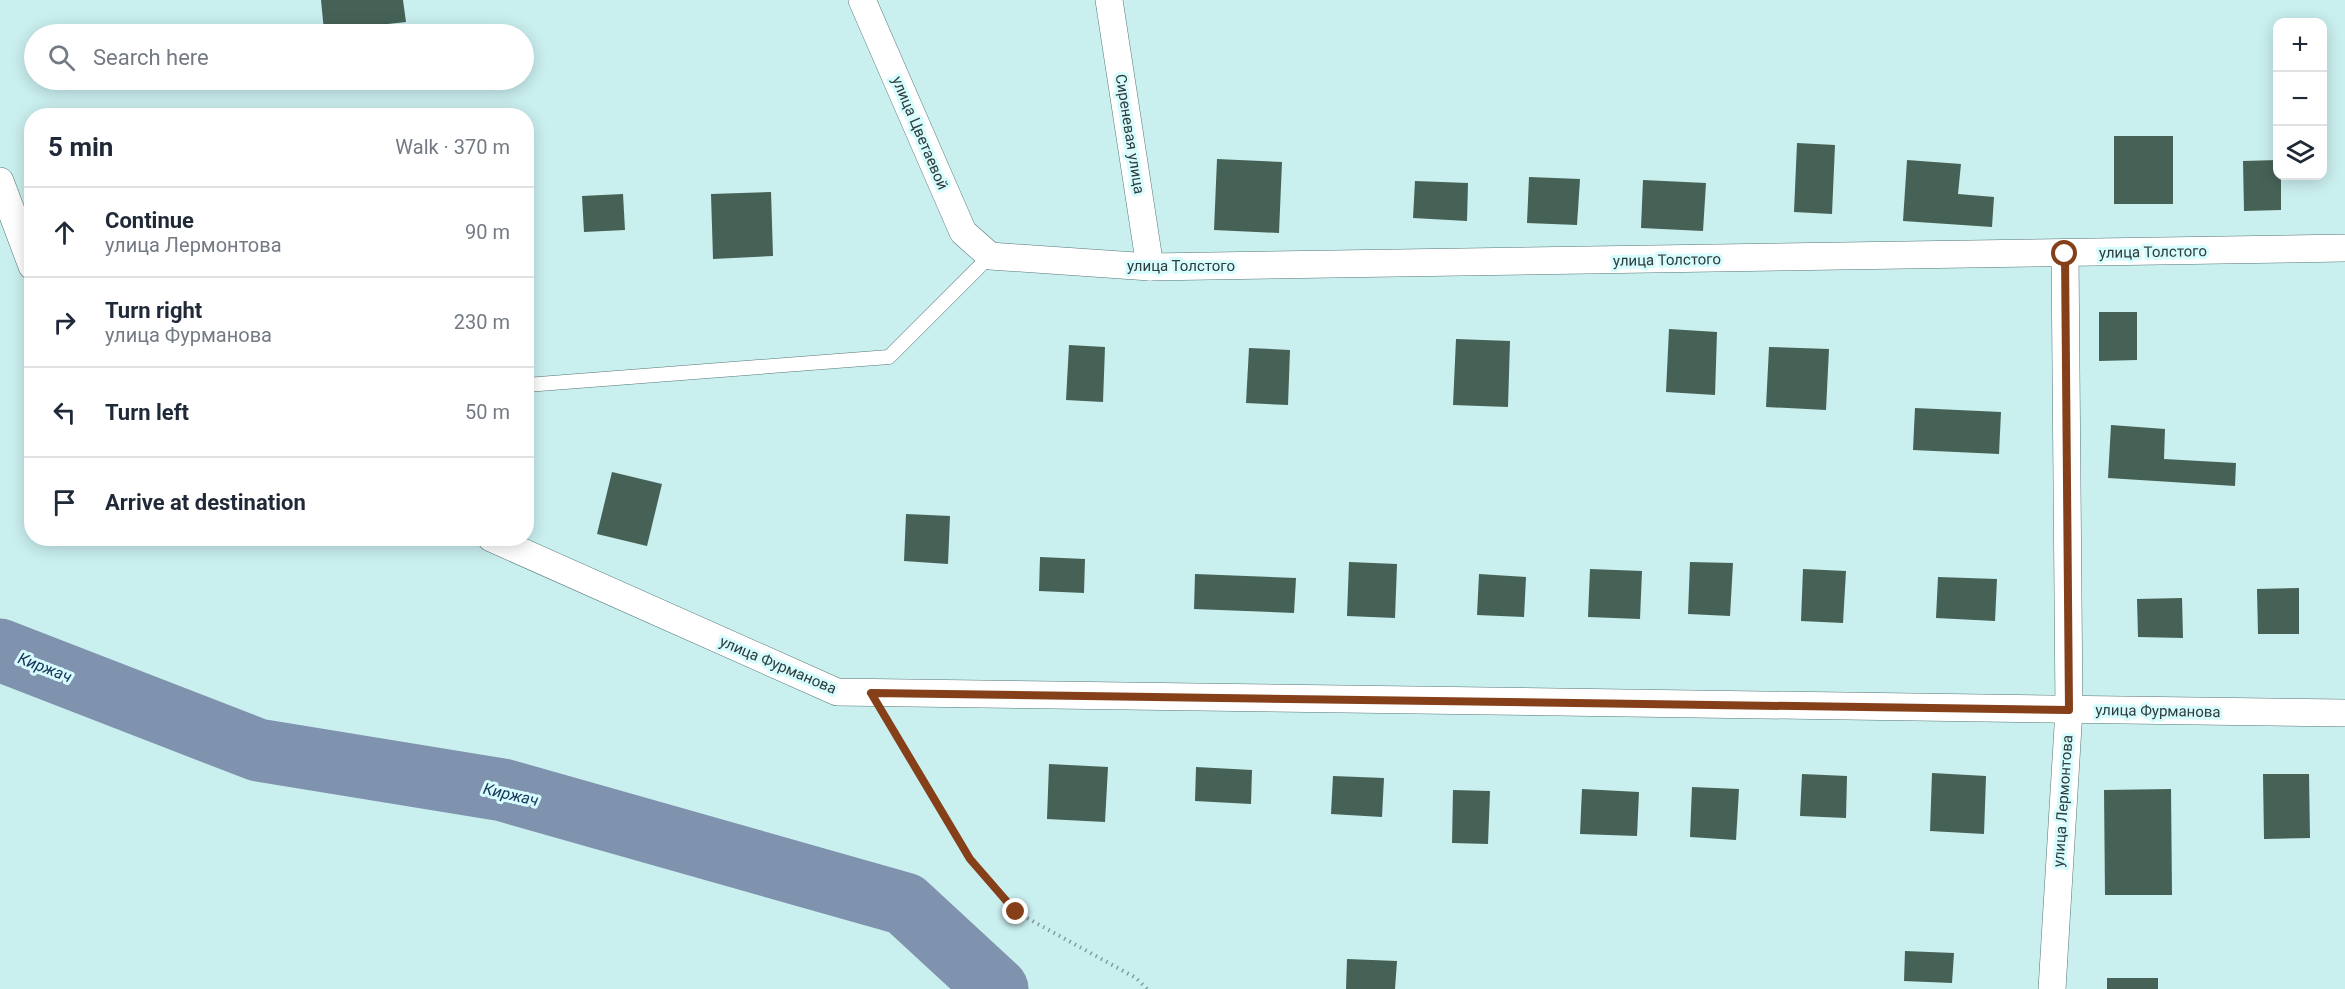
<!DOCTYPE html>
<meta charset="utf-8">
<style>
body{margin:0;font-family:Roboto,sans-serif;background:#f2f2f3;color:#1f2937}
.controls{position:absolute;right:18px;top:18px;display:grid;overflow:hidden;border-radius:12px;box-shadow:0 3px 15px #0003}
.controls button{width:54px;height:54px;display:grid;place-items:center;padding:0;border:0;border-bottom:2px solid #e0e1e3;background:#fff;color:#1f2937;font:30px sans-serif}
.stop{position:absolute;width:18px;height:18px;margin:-14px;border:4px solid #854019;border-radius:50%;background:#fff}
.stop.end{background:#854019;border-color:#fff;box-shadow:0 2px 6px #0008}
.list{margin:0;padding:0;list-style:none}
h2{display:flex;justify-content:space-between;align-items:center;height:78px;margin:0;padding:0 24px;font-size:26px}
h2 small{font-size:20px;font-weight:400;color:#747a83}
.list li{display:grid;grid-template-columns:39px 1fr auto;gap:18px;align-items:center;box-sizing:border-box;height:90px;padding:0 24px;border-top:2px solid #e0e1e3}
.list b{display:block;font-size:22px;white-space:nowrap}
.list p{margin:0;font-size:20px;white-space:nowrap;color:#747a83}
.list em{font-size:20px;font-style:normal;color:#747a83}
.icon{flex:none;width:33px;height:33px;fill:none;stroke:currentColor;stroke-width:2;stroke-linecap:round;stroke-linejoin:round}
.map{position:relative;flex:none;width:2345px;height:989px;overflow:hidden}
.search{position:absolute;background:#fff;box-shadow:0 3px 15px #0003;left:24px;top:24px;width:510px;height:66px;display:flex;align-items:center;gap:15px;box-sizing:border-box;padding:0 21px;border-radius:33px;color:#747a83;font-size:22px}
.panel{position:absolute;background:#fff;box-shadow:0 3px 15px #0003;left:24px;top:108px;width:510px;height:438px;border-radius:24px}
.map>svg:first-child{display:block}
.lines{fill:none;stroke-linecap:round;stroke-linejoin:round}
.river{stroke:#8093ae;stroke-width:63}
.building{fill:#466256}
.service-casing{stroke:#557677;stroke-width:15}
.minor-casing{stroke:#557677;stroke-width:28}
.path{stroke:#829d9d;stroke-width:4;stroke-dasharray:1.5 4.5;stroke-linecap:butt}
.service{stroke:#fff;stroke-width:14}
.minor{stroke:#fff;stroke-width:27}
.route{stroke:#854019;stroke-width:8}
.labels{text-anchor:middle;stroke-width:6;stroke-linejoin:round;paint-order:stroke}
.street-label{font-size:15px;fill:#2d3b3c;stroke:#d7fcfd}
.water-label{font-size:16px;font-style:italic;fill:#183359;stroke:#d7fcfd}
</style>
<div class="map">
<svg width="2345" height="989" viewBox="0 0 2345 989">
<rect width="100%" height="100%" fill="#caefef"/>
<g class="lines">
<polyline class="river" points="0,650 258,750 503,790 905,904 997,989"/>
</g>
<g class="building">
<polygon points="321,0 403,0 406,22 324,31"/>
<rect x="2114" y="136" width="59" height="68"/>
<polygon points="1797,143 1835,145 1832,214 1794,212"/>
<polygon points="1217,159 1282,162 1279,233 1214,230"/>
<polygon points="1907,160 1961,164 1958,194 1994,197 1992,227 1903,221"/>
<polygon points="2278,160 2278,176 2281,176 2281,210 2244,211 2243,161"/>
<polygon points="1529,177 1580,179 1577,225 1527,223"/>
<polygon points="1643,180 1706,183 1703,231 1641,228"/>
<polygon points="1415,181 1468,183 1467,221 1413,218"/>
<polygon points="771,192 773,256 713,259 711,194"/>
<polygon points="623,194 625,230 584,232 582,196"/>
<polygon points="2099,312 2137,312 2137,360 2099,361"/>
<polygon points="1669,329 1717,332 1715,395 1666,392"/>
<polygon points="1456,339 1510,341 1508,407 1453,405"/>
<polygon points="1069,345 1105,347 1103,402 1066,400"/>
<polygon points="1769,347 1829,349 1826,410 1766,407"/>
<polygon points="1249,348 1290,350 1288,405 1246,403"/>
<polygon points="1915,408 2001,412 1999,454 1913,450"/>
<polygon points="2111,425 2165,429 2164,459 2236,463 2235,486 2108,478"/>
<polygon points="612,472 662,484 647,546 597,534"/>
<polygon points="906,514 950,516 948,564 904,561"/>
<polygon points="1040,557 1085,559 1084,593 1039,591"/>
<polygon points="1349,562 1397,564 1395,618 1347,616"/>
<polygon points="1690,562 1733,563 1730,616 1688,614"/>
<polygon points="1590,569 1642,571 1640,619 1588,617"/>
<polygon points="1803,569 1846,571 1843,623 1801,621"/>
<polygon points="1195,574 1296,578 1294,613 1194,609"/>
<polygon points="1479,574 1526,577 1524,617 1477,615"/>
<polygon points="1938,577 1997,579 1995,621 1936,618"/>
<polygon points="2299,588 2299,634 2258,634 2257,589"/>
<polygon points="2182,598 2183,638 2138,637 2137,599"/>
<polygon points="1049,764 1108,767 1105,822 1047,819"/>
<polygon points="1196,767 1252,770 1251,804 1195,801"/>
<polygon points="1932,773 1986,776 1984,834 1930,831"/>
<polygon points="1802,774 1847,776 1846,818 1800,816"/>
<polygon points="2263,774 2309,774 2310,838 2264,839"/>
<polygon points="1333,776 1384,778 1382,817 1331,814"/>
<polygon points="1692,787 1739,789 1736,840 1690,837"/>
<polygon points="1582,789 1639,792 1637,836 1580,834"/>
<polygon points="2171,789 2172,895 2105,895 2104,790"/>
<polygon points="1453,790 1490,791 1488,844 1452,843"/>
<polygon points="1905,951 1954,953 1952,983 1904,981"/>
<polygon points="1347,959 1397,961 1395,989 1346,989"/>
<rect x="2107" y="978" width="51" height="11"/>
</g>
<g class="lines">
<defs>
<polyline id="service" points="526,385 889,357 990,256"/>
<g id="minor">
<polyline points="862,0 963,232 990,256 1150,267 2345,248"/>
<polyline points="1109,0 1150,267"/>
<polyline points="0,181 32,266"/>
<polyline points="491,538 837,692 2345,713"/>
<polyline points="2052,989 2069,710 2065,254"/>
</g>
</defs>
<use href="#service" class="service-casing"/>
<use href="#minor" class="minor-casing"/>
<polyline class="path" points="890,724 970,859 1016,912 1136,978 1147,989"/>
<use href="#service" class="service"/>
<use href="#minor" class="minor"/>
</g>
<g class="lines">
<polyline class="route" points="1016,912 970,859 871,693 2069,710 2065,254"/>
</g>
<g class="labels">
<g class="street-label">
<text transform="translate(920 133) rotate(67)" y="5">улица Цветаевой</text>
<text transform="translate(1130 134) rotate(81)" y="5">Сиреневая улица</text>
<text transform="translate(2153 252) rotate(-1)" y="5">улица Толстого</text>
<text transform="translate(1667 260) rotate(-1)" y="5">улица Толстого</text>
<text x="1181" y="271">улица Толстого</text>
<text transform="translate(778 665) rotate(23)" y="5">улица Фурманова</text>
<text transform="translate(2158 711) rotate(1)" y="5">улица Фурманова</text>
<text transform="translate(2063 801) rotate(-86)" y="5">улица Лермонтова</text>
</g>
<g class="water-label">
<text transform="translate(45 667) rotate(21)" y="6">Киржач</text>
<text transform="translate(511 794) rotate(13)" y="6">Киржач</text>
</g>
</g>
</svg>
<div class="controls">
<button>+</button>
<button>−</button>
<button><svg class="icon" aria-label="layers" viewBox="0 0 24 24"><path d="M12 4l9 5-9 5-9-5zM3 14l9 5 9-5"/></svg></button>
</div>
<div class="stop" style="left:2065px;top:254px"></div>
<div class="stop end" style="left:1016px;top:912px"></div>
<div class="search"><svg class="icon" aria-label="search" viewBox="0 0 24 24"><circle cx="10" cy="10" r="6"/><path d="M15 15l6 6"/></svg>Search here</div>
<section class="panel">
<h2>5 min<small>Walk · 370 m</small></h2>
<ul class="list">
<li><svg class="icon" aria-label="ahead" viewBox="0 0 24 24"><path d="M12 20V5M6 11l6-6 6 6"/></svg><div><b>Continue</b><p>улица Лермонтова</p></div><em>90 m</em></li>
<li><svg class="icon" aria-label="right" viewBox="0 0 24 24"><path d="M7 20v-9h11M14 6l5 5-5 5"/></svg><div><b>Turn right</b><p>улица Фурманова</p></div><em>230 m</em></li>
<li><svg class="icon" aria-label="left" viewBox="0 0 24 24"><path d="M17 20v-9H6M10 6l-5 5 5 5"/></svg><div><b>Turn left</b></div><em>50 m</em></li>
<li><svg class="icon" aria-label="arrive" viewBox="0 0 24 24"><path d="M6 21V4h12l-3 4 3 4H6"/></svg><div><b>Arrive at destination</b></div></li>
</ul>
</section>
</div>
